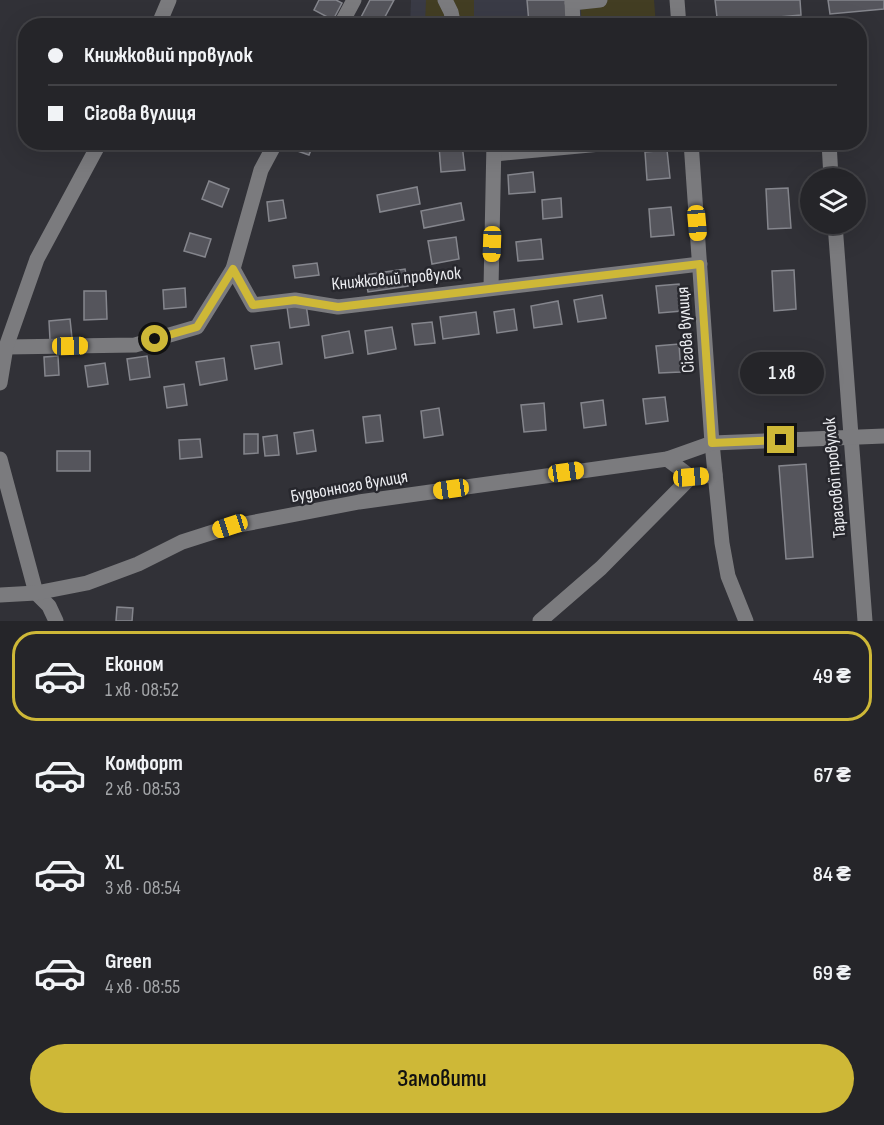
<!DOCTYPE html>
<html lang="uk">
<head>
<meta charset="utf-8">
<style>
  :root { --surface:#252529; --page:#2d2d31; --text:#f1f3f6; --muted:#a3a5a8; --line:#424246; --accent:#ceb837 }
  body { margin:0; font-family:"Sofia Sans Condensed",sans-serif; background:var(--page); color:var(--text); height:100vh; display:flex; flex-direction:column; font-size:22px; white-space:nowrap }
  * { box-sizing:border-box; margin:0 }
  p { font-size:20px; color:var(--muted) }
  .icon { flex:none; width:33px; height:33px; fill:none; stroke:currentColor; stroke-width:2; stroke-linecap:round; stroke-linejoin:round }
  .map { position:relative; height:621px; overflow:hidden }
  .side { display:flex; flex-direction:column; background:var(--surface); flex:1 }
  .side>* { flex:none }
  .hud { position:absolute; left:18px; top:18px; width:849px; height:132px; border-radius:24px; box-shadow:0 6px 24px #0002,0 0 0 2px var(--line); display:grid; align-content:center; height:132px; padding:0 30px; background:var(--surface) }
  .buttons { position:absolute; left:800px; top:168px; display:grid; gap:12px }
  .buttons a { display:grid; place-items:center; width:66px; height:66px; border-radius:50%; background:var(--surface); box-shadow:0 6px 24px #0002,0 0 0 2px var(--line); font-size:30px }
  .end { position:absolute; width:27px; height:27px; margin:-14px; border:8px solid #ceb837; background:#111; box-shadow:0 0 0 3px #111 }
  .from { border-radius:50% }
  .bubble { position:absolute; height:42px; border-radius:21px; background:var(--surface); box-shadow:0 6px 24px #0002,0 0 0 2px var(--line); font-size:20px; font-weight:600; line-height:42px; text-align:center }
  .car { position:absolute; width:18px; height:36px; margin:-18px -9px; border-radius:8px; box-shadow:0 0 4px 2px #0007; background:linear-gradient(#f5c518 24%,#345 0 40%,#f5c518 0 76%,#345 0 86%,#f5c518 0) }
  .hud b { display:flex; align-items:center; gap:21px; height:57px; font-size:22px }
  .hud b+b { border-top:2px solid var(--line) }
  .hud i { width:15px; height:15px; background:var(--text) }
  ul { padding:10px 0 0; list-style:none }
  li { display:flex; align-items:center; gap:18px; height:90px; margin:0 12px 9px; padding:0 18px; border:3px solid transparent; border-radius:24px }
  li div { flex:1 }
  li b { display:block; font-size:22px }
  li em { font-style:normal; font-weight:600 }
  li.current { border-color:var(--accent) }
  li>.icon { width:54px; height:54px; stroke-width:1.5 }
  .button { display:flex; gap:12px; margin-top:auto; padding:12px 30px }
  .button a { flex:1; height:69px; border-radius:36px; background:var(--accent); color:#111; font-size:24px; font-weight:600; line-height:69px; text-align:center }
  .map>svg:first-child { display:block }
  .built { fill:#3a3b46 }
  .green { fill:#433e23 }
  .building { fill:#55555c; stroke:#85868d; stroke-width:1.5 }
  .lines { fill:none; stroke-linecap:round; stroke-linejoin:round }
  .minor { stroke:#7b7b7e; stroke-width:15 }
  .route { stroke:#ceb837; stroke-width:8 }
  .labels { text-anchor:middle; stroke-width:5; stroke-linejoin:round; paint-order:stroke }
  .street-label { font-size:18px; fill:#ecedf1; stroke:#27272d }
</style>
</head>
<body>
<div class="map">
<svg width="884" height="621" viewBox="0 0 884 621">
  <rect width="100%" height="100%" fill="#313137"/>
  <path class="built" d="M411,0h242l2,26h-245z"/>
  <g class="green">
    <path d="M426,0h48v25l-49,1z"/>
    <path d="M580,0h74l2,25h-74z"/>
  </g>
  <g class="building">
    <path d="M319,0h17l6,3 -9,17 -19,-10z"/>
    <path d="M370,0h24l-14,26h-18l-4,-3z"/>
    <path d="M527,0h43l2,26h-28v-4l-15,1z"/>
    <path d="M715,0h85l1,15 -46,4 1,7h-38z"/>
    <path d="M828,0h56v9l-54,5z"/>
    <path d="M291,142h23l-5,13 -20,-7z"/>
    <path d="M462,144l3,26 -24,2 -2,-26z"/>
    <path d="M667,150l3,28 -23,2 -2,-28z"/>
    <path d="M533,172l2,20 -26,2 -1,-19z"/>
    <path d="M209,181l20,8 -7,18 -20,-8z"/>
    <path d="M417,187l3,17 -40,8 -3,-17z"/>
    <path d="M788,188l3,40 -23,1 -2,-40z"/>
    <path d="M561,198l1,19 -19,2 -1,-19z"/>
    <path d="M283,200l3,18 -17,3 -2,-19z"/>
    <path d="M461,203l3,17 -40,8 -3,-17z"/>
    <path d="M671,207l3,28 -23,2 -2,-28z"/>
    <path d="M190,233l21,6 -6,18 -21,-6z"/>
    <path d="M456,237l3,22 -27,5 -4,-23z"/>
    <path d="M541,239l2,20 -25,2 -2,-19z"/>
    <path d="M317,263l2,12 -24,3 -2,-12z"/>
    <path d="M405,269l3,17 -40,6 -3,-17z"/>
    <path d="M794,270l2,39 -22,2 -2,-40z"/>
    <path d="M679,284l3,27 -23,2 -3,-27z"/>
    <path d="M185,288l1,19 -22,2 -1,-19z"/>
    <path d="M84,291h22l1,28 -23,1z"/>
    <path d="M602,295l4,23 -28,4 -4,-22z"/>
    <path d="M558,301l4,23 -28,4 -3,-22z"/>
    <path d="M306,304l3,21 -19,3 -3,-21z"/>
    <path d="M514,309l3,21 -20,3 -3,-21z"/>
    <path d="M476,312l3,22 -36,5 -3,-22z"/>
    <path d="M70,319l2,19 -22,2 -1,-19z"/>
    <path d="M432,322l3,21 -20,2 -3,-21z"/>
    <path d="M392,327l4,22 -28,5 -3,-23z"/>
    <path d="M349,331l4,22 -28,5 -3,-22z"/>
    <path d="M279,342l3,22 -27,5 -4,-23z"/>
    <path d="M679,344l2,28 -22,1 -3,-27z"/>
    <path d="M802,353l2,39 -22,2 -2,-40z"/>
    <path d="M58,356l1,19 -14,1 -1,-19z"/>
    <path d="M147,356l3,21 -20,3 -3,-21z"/>
    <path d="M224,358l3,22 -27,5 -4,-23z"/>
    <path d="M105,363l3,21 -20,3 -3,-21z"/>
    <path d="M184,384l3,21 -20,3 -3,-21z"/>
    <path d="M665,397l3,24 -22,3 -3,-25z"/>
    <path d="M603,400l3,25 -22,3 -3,-25z"/>
    <path d="M544,403l2,27 -22,2 -3,-27z"/>
    <path d="M439,408l4,27 -19,3 -3,-27z"/>
    <path d="M380,415l3,26 -17,2 -3,-26z"/>
    <path d="M313,430l3,21 -19,3 -3,-21z"/>
    <path d="M244,434h14v19l-14,1z"/>
    <path d="M277,435l2,20 -14,1 -2,-19z"/>
    <path d="M200,439l2,18 -22,2 -1,-19z"/>
    <rect x="57" y="451" width="33" height="20"/>
    <path d="M806,464l7,93 -27,2 -7,-93z"/>
    <path d="M117,607l16,1 -1,13h-16z"/>
  </g>
  <g class="lines">
    <g class="minor">
      <path d="M445,0l6,12 3,14"/>
      <path d="M572,0l1,26"/>
      <path d="M677,0l2,26"/>
      <path d="M572,3l28,-3"/>
      <path d="M158,26l11,-26"/>
      <path d="M340,26l14,-26"/>
      <path d="M691,142l21,301 10,100 6,33 18,45"/>
      <path d="M829,142l2,36"/>
      <path d="M495,154l127,-12"/>
      <path d="M835,224l30,397"/>
      <path d="M233,269l28,-99 15,-28"/>
      <path d="M491,288l3,-146"/>
      <path d="M6,347l129,-2 62,-18 36,-58 20,36 42,-5 43,7 362,-43"/>
      <path d="M0,383l6,-36 31,-88 63,-117"/>
      <path d="M0,459l36,134 13,13 7,15"/>
      <path d="M667,459l24,18"/>
      <path d="M0,595l36,-2 51,-10 51,-19 44,-22 47,-15 130,-25 308,-43 45,-16 172,-7"/>
      <path d="M540,621l61,-53 90,-91 24,-2"/>
    </g>
  </g>
  <g class="lines">
    <path class="route" d="M155,339l42,-12 36,-58 20,36 42,-5 43,7 362,-43 12,179 69,-3"/>
  </g>
  <g class="labels">
    <g class="street-label">
      <text transform="translate(396 278) rotate(-5)" y="6">Книжковий провулок</text>
      <text transform="translate(685 330) rotate(-94)" y="6">Сігова вулиця</text>
      <text transform="translate(834 478) rotate(-95)" y="6">Тарасової провулок</text>
      <text transform="translate(349 486) rotate(-10)" y="6">Будьонного вулиця</text>
    </g>
  </g>
</svg>
<div class="buttons">
<a><svg class="icon" aria-label="layers" viewBox="0 0 24 24"><path d="M12 4l9 5-9 5-9-5zM3 14l9 5 9-5"/></svg></a>
</div>
<i class="end from" style="left:155px;top:339px"></i>
<i class="end" style="left:781px;top:440px"></i>
<div class="bubble" style="left:740px;top:352px;width:84px">1 хв</div>
<i class="car" style="left:697px;top:223px;rotate:175deg"></i>
<i class="car" style="left:492px;top:244px;rotate:182deg"></i>
<i class="car" style="left:70px;top:346px;rotate:89deg"></i>
<i class="car" style="left:566px;top:472px;rotate:82deg"></i>
<i class="car" style="left:691px;top:477px;rotate:85deg"></i>
<i class="car" style="left:451px;top:489px;rotate:262deg"></i>
<i class="car" style="left:230px;top:526px;rotate:252deg"></i>
<div class="hud">
<b><i class="from"></i>Книжковий провулок</b>
<b><i></i>Сігова вулиця</b>
</div>
</div>
<section class="side">
<ul>
<li class="current"><svg class="icon" aria-label="car" viewBox="0 0 24 24"><path d="M5 17H2v-5l4-1 3-4h7l3 4 3 1v5h-3M9 17h6M6 11h13"/><circle cx="7" cy="17" r="2"/><circle cx="17" cy="17" r="2"/></svg><div><b>Економ</b><p>1 хв · 08:52</p></div><em>49 ₴</em></li>
<li><svg class="icon" aria-label="car" viewBox="0 0 24 24"><path d="M5 17H2v-5l4-1 3-4h7l3 4 3 1v5h-3M9 17h6M6 11h13"/><circle cx="7" cy="17" r="2"/><circle cx="17" cy="17" r="2"/></svg><div><b>Комфорт</b><p>2 хв · 08:53</p></div><em>67 ₴</em></li>
<li><svg class="icon" aria-label="car" viewBox="0 0 24 24"><path d="M5 17H2v-5l4-1 3-4h7l3 4 3 1v5h-3M9 17h6M6 11h13"/><circle cx="7" cy="17" r="2"/><circle cx="17" cy="17" r="2"/></svg><div><b>XL</b><p>3 хв · 08:54</p></div><em>84 ₴</em></li>
<li><svg class="icon" aria-label="car" viewBox="0 0 24 24"><path d="M5 17H2v-5l4-1 3-4h7l3 4 3 1v5h-3M9 17h6M6 11h13"/><circle cx="7" cy="17" r="2"/><circle cx="17" cy="17" r="2"/></svg><div><b>Green</b><p>4 хв · 08:55</p></div><em>69 ₴</em></li>
</ul>
<div class="button"><a>Замовити</a></div>
</section>
</body>
</html>
